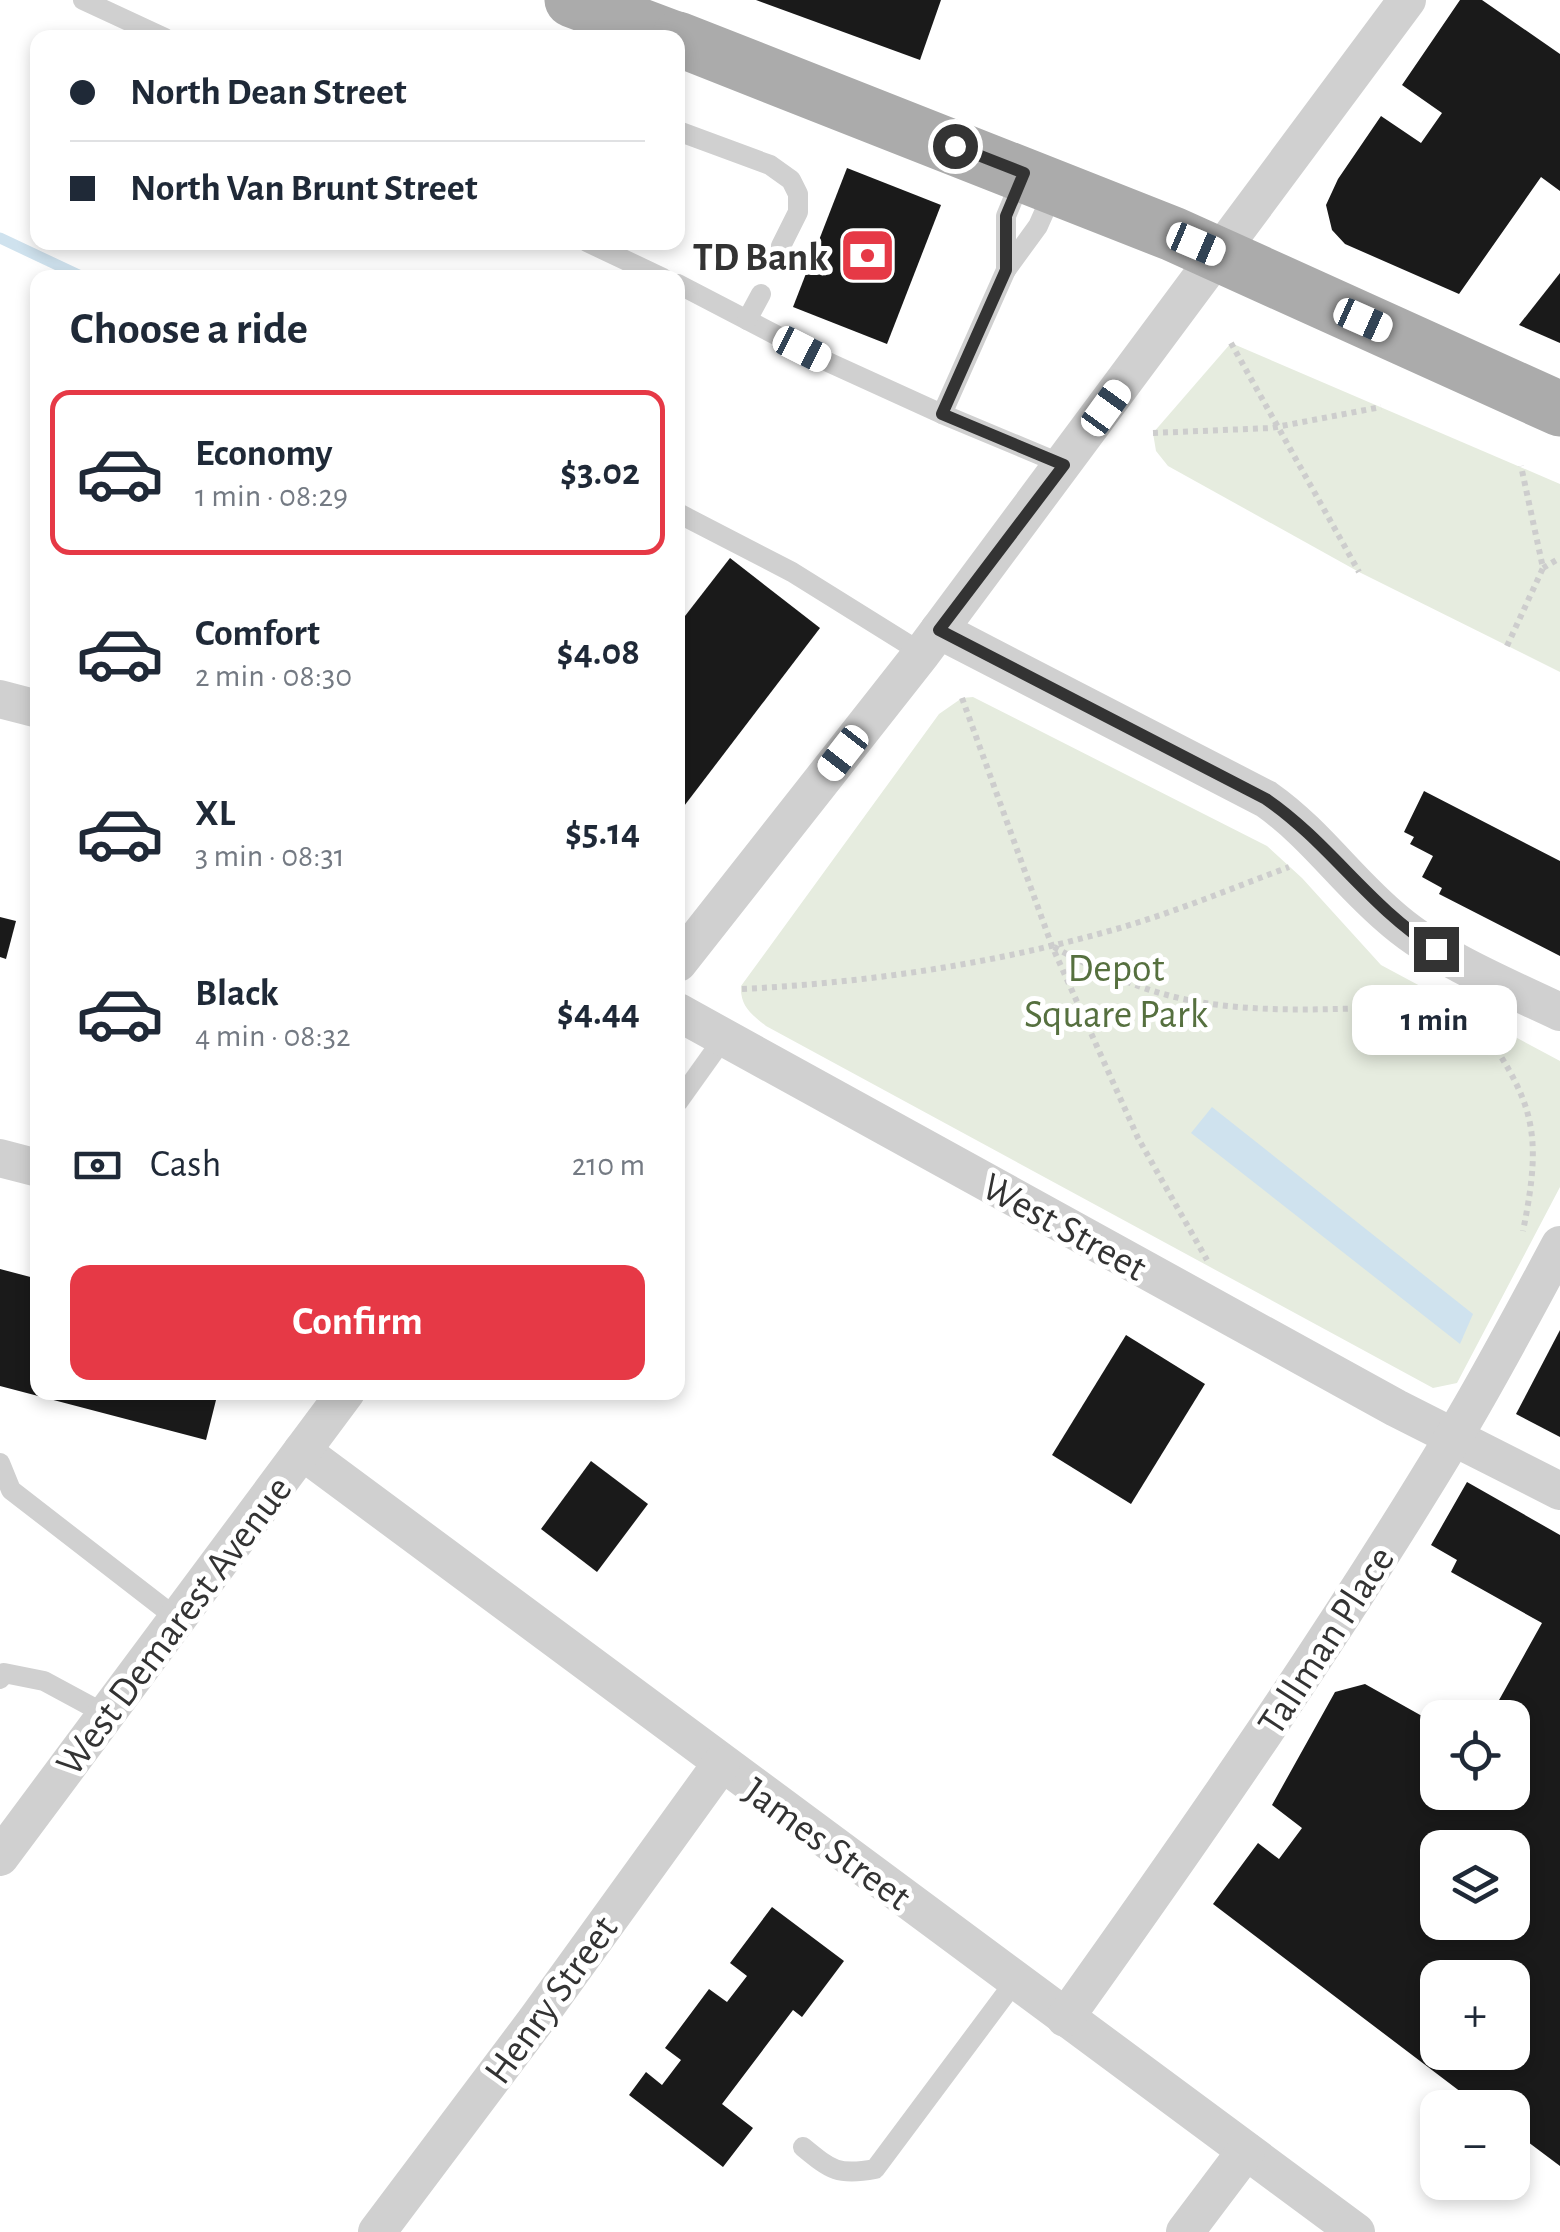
<!DOCTYPE html>
<html lang="en">
<head>
<meta charset="utf-8">
<style>
  :root { --surface:#fff; --page:#f2f2f3; --text:#1f2937; --muted:#747a83; --line:#e0e1e3; --accent:#e63946 }
  body { margin:0; font-family:"Alegreya Sans",sans-serif; background:var(--page); color:var(--text); height:100vh; display:flex; flex-direction:column; font-size:38px; white-space:nowrap }
  * { box-sizing:border-box; margin:0 }
  p { font-size:32px; color:var(--muted) }
  .icon { flex:none; width:55px; height:55px; fill:none; stroke:currentColor; stroke-width:2; stroke-linecap:round; stroke-linejoin:round }
  .map { position:relative; flex:1; overflow:hidden }
  .details { position:absolute; left:30px; top:270px; width:655px; height:1130px; display:flex; flex-direction:column; background:var(--surface); border-radius:20px; box-shadow:0 5px 15px #0003 }
  .details>* { flex:none }
  .top-card { position:absolute; left:30px; top:30px; width:655px; height:220px; border-radius:20px; box-shadow:0 5px 15px #0003; display:grid; align-content:center; height:220px; padding:0 40px; background:var(--surface) }
  .tools { position:absolute; left:1420px; top:1700px; display:grid; gap:20px }
  .tools a { display:grid; place-items:center; width:110px; height:110px; border-radius:20px; background:var(--surface); box-shadow:0 5px 15px #0003; font-size:50px }
  .end { position:absolute; width:45px; height:45px; margin:-22px; border:12px solid #333; background:#fff; box-shadow:0 0 0 5px #fff }
  .from { border-radius:50% }
  .bubble { position:absolute; height:70px; border-radius:20px; background:var(--surface); box-shadow:0 5px 15px #0003; font-size:32px; font-weight:700; line-height:70px; text-align:center }
  .car { position:absolute; width:30px; height:60px; margin:-30px -15px; border-radius:12px; box-shadow:0 0 8px 2px #0007; background:linear-gradient(#fff 24%,#345 0 40%,#fff 0 76%,#345 0 86%,#fff 0) }
  .top-card b { display:flex; align-items:center; gap:35px; height:95px; font-size:38px }
  .top-card b+b { border-top:2px solid var(--line) }
  .top-card i { width:25px; height:25px; background:var(--text) }
  ul { padding:0; list-style:none }
  li { display:flex; align-items:center; gap:30px; height:165px; margin:0 20px 15px; padding:0 20px; border:5px solid transparent; border-radius:20px }
  li div { flex:1 }
  li b { display:block; font-size:38px }
  li em { font-style:normal; font-weight:700 }
  li.active { border-color:var(--accent) }
  li>.icon { width:90px; height:90px; stroke-width:1.5 }
  h2 { padding:0 40px; font-size:45px; line-height:120px }
  .pay { display:flex; align-items:center; gap:25px; height:110px; padding:0 40px; font-size:38px }
  .pay p { margin-inline-start:auto }
  .button { display:flex; gap:20px; margin-top:auto; padding:20px 40px }
  .button a { flex:1; height:115px; border-radius:20px; background:var(--accent); color:#fff; font-size:40px; font-weight:700; line-height:115px; text-align:center }
  .map>svg:first-child { display:block }
  .green { fill:#e6ecdf }
  .water { fill:#cfe2ee }
  .lines { fill:none; stroke-linecap:round; stroke-linejoin:round }
  .stream { stroke:#cfe2ee; stroke-width:11 }
  .building { fill:#1a1a1a; fill-rule:evenodd }
  .path { stroke:#cdcdcd; stroke-width:6; stroke-dasharray:5 5; stroke-linecap:butt }
  .service { stroke:#d0d0d0; stroke-width:20 }
  .minor { stroke:#d0d0d0; stroke-width:38 }
  .primary { stroke:#ababab; stroke-width:55 }
  .route { stroke:#333; stroke-width:12 }
  .labels { text-anchor:middle; stroke-width:10; stroke-linejoin:round; paint-order:stroke }
  .poi-label { font-size:40px; font-weight:bold; fill:#333; stroke:#fff; text-anchor:end }
  .park-label { font-size:40px; fill:#56703f; stroke:#fff }
  .street-label { font-size:40px; fill:#333; stroke:#fff }
</style>
</head>
<body>
<div class="map">
<svg width="1560" height="2232" viewBox="0 0 1560 2232">
  <rect width="100%" height="100%" fill="#fff"/>
  <g class="green">
    <path d="M1231,343l329,141v188l-201,-100 -191,-106 -12,-15 -3,-18z"/>
    <path d="M973,697l294,149 35,32 79,87 179,96v126l-103,196 -24,5 -667,-362c-15,-12 -26,-20 -25,-40l198,-272 23,-16z"/>
  </g>
  <path class="water" d="M1212,1107l261,207 -13,30 -269,-211z"/>
  <g class="lines">
    <path class="stream" d="M0,238l85,40"/>
  </g>
  <g class="building">
    <path d="M756,0h185l-21,60z"/>
    <path d="M1460,0h22l78,54v137l-19,-14 -82,117 -114,-50 -13,-14 -6,-25 12,-26 43,-63 40,27 21,-30 -40,-28z"/>
    <path d="M847,168l94,37 -54,139 -94,-37z"/>
    <path d="M1560,273v70l-41,-18z"/>
    <path d="M730,558l90,70 -142,186v-189z"/>
    <path d="M1424,791l136,70v95l-121,-62 3,-6 -20,-11 11,-21 -23,-12 4,-7 -10,-5z"/>
    <path d="M0,917l16,4 -10,38 -6,-2z"/>
    <path d="M0,1269l38,10v113h180l-12,48 -206,-54z"/>
    <path d="M1560,1330v107l-44,-23z"/>
    <path d="M1126,1335l79,49 -74,120 -79,-49z"/>
    <path d="M591,1461l57,43 -51,68 -56,-43z"/>
    <path d="M1467,1482l93,53v631l-48,-36v-22h-30l-269,-204 45,-61 21,16 23,-31 -30,-23 63,-113 30,-8 73,41v67h74v-74h-23l53,-95 -91,-51 6,-12 -26,-15zM1438,1848h74v74h-74zM1438,1978h74v74h-74z"/>
    <path d="M772,1907l72,54 -42,56 -9,-7 -71,94 31,24 -30,39 -94,-72 17,-23 16,13 19,-25 -16,-12 44,-59 18,13 20,-26 -17,-13z"/>
  </g>
  <g class="lines">
    <g class="path">
      <path d="M1231,343l128,229"/>
      <path d="M1153,433l118,-5 110,-21"/>
      <path d="M1543,568l17,-10"/>
      <path d="M1507,646l36,-78 -22,-102"/>
      <path d="M962,698l90,248 86,192 69,122"/>
      <path d="M1054,947c47,26 97,48 151,56 82,13 171,2 254,4"/>
      <path d="M742,989c121,-6 243,-24 360,-56 64,-17 125,-43 187,-66"/>
      <path d="M1474,1016c59,85 70,112 49,215"/>
    </g>
    <g class="service">
      <path d="M83,0l82,38"/>
      <path d="M678,131l92,34 21,15 7,14v18l-17,34"/>
      <path d="M1023,175l-17,41v54l32,-44 16,-36"/>
      <path d="M587,242l76,36"/>
      <path d="M678,284l152,79 112,51 64,-144"/>
      <path d="M747,320l14,-26"/>
      <path d="M942,414l122,51"/>
      <path d="M678,513l114,59 130,81"/>
      <path d="M678,1102l45,-63"/>
      <path d="M0,1463l11,27 168,130"/>
      <path d="M0,1679l4,-6 40,8 63,34"/>
      <path d="M803,2147c28,23 35,29 72,22l141,-189"/>
    </g>
    <g class="minor">
      <path d="M939,630l327,169c50,35 83,85 130,123 44,37 111,65 164,90"/>
      <path d="M0,699l38,10"/>
      <path d="M678,963l244,-310 485,-653"/>
      <path d="M678,1012l718,396 164,83"/>
      <path d="M0,1158l38,10"/>
      <path d="M302,1451l1054,781"/>
      <path d="M0,1857l346,-465"/>
      <path d="M1065,2018c135,-189 268,-381 388,-580 38,-63 72,-128 107,-193"/>
      <path d="M377,2232l160,-213 184,-255"/>
      <path d="M1185,2232l61,-81"/>
    </g>
    <g class="primary">
      <path d="M572,0l101,38"/>
      <path d="M678,39l495,195 387,175"/>
    </g>
  </g>
  <g class="lines">
    <path class="route" d="M955,146l69,27 -18,43v54l-64,144 122,51 -125,165 327,169c64,44 102,107 170,150"/>
  </g>
  <defs>
    <symbol id="bank-square" viewBox="-11 -11 22 22"><rect x="-9" y="-9" width="18" height="18" rx="4" fill="#e63946" stroke="#fff"/><path d="M-6-4H6V4H-6ZM0-2.3a2.3 2.3 0 1 0 0 4.6a2.3 2.3 0 1 0 0-4.6Z" fill="#fff"/></symbol>
  </defs>
  <g fill-rule="evenodd">
    <use href="#bank-square" x="836" y="224" width="63" height="63"/>
  </g>
  <g class="labels">
    <g class="poi-label">
      <text x="828" y="270">TD Bank</text>
    </g>
    <g class="park-label">
      <text x="1116" y="981">Depot<tspan x="1116" dy="46">Square Park</tspan></text>
    </g>
    <g class="street-label">
      <text transform="translate(1065 1226) rotate(29)" y="14">West Street</text>
      <text transform="translate(173 1625) rotate(-53)" y="14">West Demarest Avenue</text>
      <text transform="translate(1325 1640) rotate(-57)" y="14">Tallman Place</text>
      <text transform="translate(828 1843) rotate(36)" y="14">James Street</text>
      <text transform="translate(550 1999) rotate(-54)" y="14">Henry Street</text>
    </g>
  </g>
</svg>
<div class="tools">
<a><svg class="icon" aria-label="locate" viewBox="0 0 24 24"><circle cx="12" cy="12" r="6"/><path d="M12 2v4M12 18v4M2 12h4M18 12h4"/></svg></a>
<a><svg class="icon" aria-label="layers" viewBox="0 0 24 24"><path d="M12 4l9 5-9 5-9-5zM3 14l9 5 9-5"/></svg></a>
<a>+</a>
<a>−</a>
</div>
<i class="end from" style="left:955px;top:146px"></i>
<i class="end" style="left:1436px;top:949px"></i>
<div class="bubble" style="left:1352px;top:985px;width:165px">1 min</div>
<i class="car" style="left:1196px;top:244px;rotate:113deg"></i>
<i class="car" style="left:1363px;top:320px;rotate:114deg"></i>
<i class="car" style="left:802px;top:349px;rotate:117deg"></i>
<i class="car" style="left:1106px;top:408px;rotate:36deg"></i>
<i class="car" style="left:843px;top:753px;rotate:218deg"></i>
<div class="top-card">
<b><i class="from"></i>North Dean Street</b>
<b><i></i>North Van Brunt Street</b>
</div>
<section class="details">
<h2>Choose a ride</h2>
<ul>
<li class="active"><svg class="icon" aria-label="car" viewBox="0 0 24 24"><path d="M5 17H2v-5l4-1 3-4h7l3 4 3 1v5h-3M9 17h6M6 11h13"/><circle cx="7" cy="17" r="2"/><circle cx="17" cy="17" r="2"/></svg><div><b>Economy</b><p>1 min · 08:29</p></div><em>$3.02</em></li>
<li><svg class="icon" aria-label="car" viewBox="0 0 24 24"><path d="M5 17H2v-5l4-1 3-4h7l3 4 3 1v5h-3M9 17h6M6 11h13"/><circle cx="7" cy="17" r="2"/><circle cx="17" cy="17" r="2"/></svg><div><b>Comfort</b><p>2 min · 08:30</p></div><em>$4.08</em></li>
<li><svg class="icon" aria-label="car" viewBox="0 0 24 24"><path d="M5 17H2v-5l4-1 3-4h7l3 4 3 1v5h-3M9 17h6M6 11h13"/><circle cx="7" cy="17" r="2"/><circle cx="17" cy="17" r="2"/></svg><div><b>XL</b><p>3 min · 08:31</p></div><em>$5.14</em></li>
<li><svg class="icon" aria-label="car" viewBox="0 0 24 24"><path d="M5 17H2v-5l4-1 3-4h7l3 4 3 1v5h-3M9 17h6M6 11h13"/><circle cx="7" cy="17" r="2"/><circle cx="17" cy="17" r="2"/></svg><div><b>Black</b><p>4 min · 08:32</p></div><em>$4.44</em></li>
</ul>
<div class="pay"><svg class="icon" aria-label="cash" viewBox="0 0 24 24"><path d="M3 7h18v10H3z"/><circle cx="12" cy="12" r="2"/></svg>Cash<p>210 m</p></div>
<div class="button"><a>Confirm</a></div>
</section>
</div>
</body>
</html>
